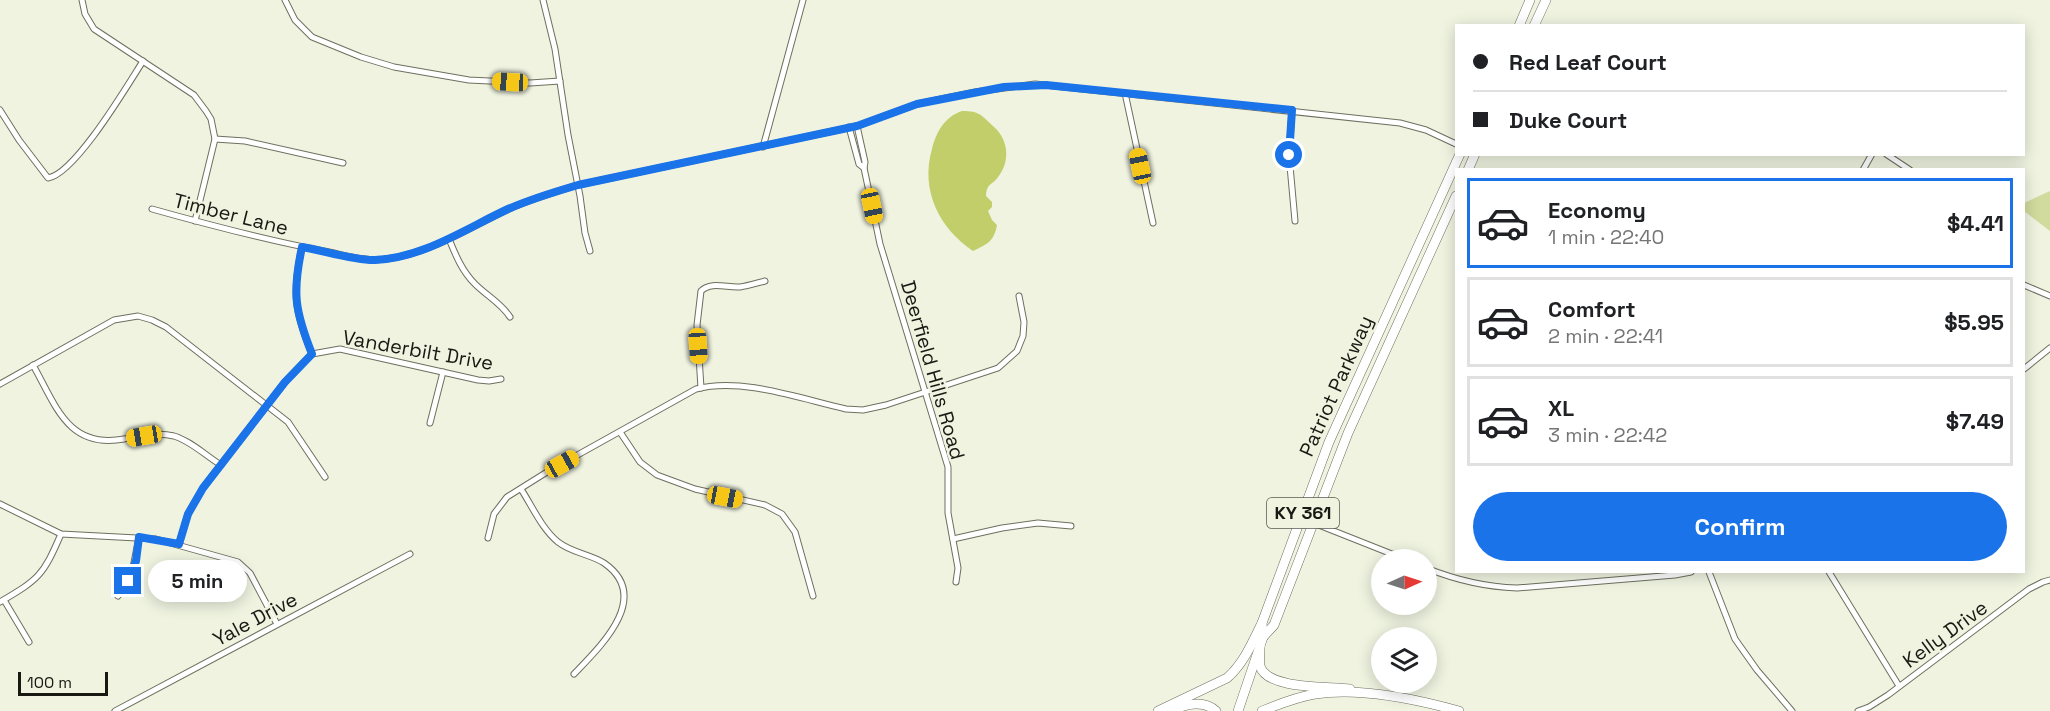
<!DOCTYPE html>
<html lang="en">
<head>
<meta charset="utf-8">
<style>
  :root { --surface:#fff; --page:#f6f6f6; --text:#202124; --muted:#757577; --line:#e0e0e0; --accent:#1a73e8 }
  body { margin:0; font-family:"Space Grotesk",sans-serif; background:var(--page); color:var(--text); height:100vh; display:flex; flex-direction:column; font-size:22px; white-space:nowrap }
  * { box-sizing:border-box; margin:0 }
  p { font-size:20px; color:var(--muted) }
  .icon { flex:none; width:33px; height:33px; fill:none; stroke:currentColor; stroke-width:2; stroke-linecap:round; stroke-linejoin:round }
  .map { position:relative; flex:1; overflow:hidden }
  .panel { position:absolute; left:1455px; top:168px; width:570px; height:405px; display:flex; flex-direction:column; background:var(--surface); border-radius:0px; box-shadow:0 3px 15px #0003 }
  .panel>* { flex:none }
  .banner { position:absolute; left:1455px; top:24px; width:570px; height:132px; border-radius:0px; box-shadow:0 3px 15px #0003; display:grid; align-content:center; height:132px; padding:0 18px; background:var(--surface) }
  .needle { width:39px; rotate:87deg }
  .tools { position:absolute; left:1371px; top:549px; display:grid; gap:12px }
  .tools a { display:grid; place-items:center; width:66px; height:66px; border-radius:50%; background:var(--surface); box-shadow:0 3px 15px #0003; font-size:30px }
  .scale { position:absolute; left:18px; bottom:15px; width:90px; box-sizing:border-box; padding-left:6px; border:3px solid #181912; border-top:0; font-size:16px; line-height:21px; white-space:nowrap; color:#181912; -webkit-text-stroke:4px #eff3e0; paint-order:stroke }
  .end { position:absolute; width:27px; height:27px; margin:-14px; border:8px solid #1a73e8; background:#fff; box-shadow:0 0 0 3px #fff }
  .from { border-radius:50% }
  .bubble { position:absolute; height:42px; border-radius:21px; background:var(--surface); box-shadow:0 3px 15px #0003; font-size:20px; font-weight:800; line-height:42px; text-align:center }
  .car { position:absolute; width:18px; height:36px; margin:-18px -9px; border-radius:8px; box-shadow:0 0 4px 2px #0007; background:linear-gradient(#f5c518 24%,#345 0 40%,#f5c518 0 76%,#345 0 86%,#f5c518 0) }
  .banner b { display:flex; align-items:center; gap:21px; height:57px; font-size:22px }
  .banner b+b { border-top:2px solid var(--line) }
  .banner i { width:15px; height:15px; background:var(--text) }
  ul { padding:10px 0 0; list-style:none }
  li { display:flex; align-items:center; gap:18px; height:90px; margin:0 12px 9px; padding:0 6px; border:3px solid var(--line); border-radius:0px }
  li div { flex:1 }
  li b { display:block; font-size:22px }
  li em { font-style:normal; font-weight:800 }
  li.on { border-color:var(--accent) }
  li>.icon { width:54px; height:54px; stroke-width:1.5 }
  .primary-button { display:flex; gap:12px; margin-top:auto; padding:12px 18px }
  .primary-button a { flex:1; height:69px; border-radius:36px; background:var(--accent); color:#fff; font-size:24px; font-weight:800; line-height:69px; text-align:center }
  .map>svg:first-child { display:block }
  .green { fill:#d1db9d }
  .water { fill:#c1ce69 }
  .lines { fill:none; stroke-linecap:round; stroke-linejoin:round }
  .minor-casing { stroke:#6d705f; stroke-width:7 }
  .primary-casing { stroke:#6d705f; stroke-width:10 }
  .trunk-casing { stroke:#6d705f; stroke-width:10 }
  .minor { stroke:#fff; stroke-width:5 }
  .primary { stroke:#fff; stroke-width:9 }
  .trunk { stroke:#fff; stroke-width:9 }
  .route { stroke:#1a73e8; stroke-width:8 }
  .labels { text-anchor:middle; stroke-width:5; stroke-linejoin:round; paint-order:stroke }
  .shield { fill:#eff3e0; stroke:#585a50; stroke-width:1.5 }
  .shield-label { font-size:18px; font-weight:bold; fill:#181912 }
  .street-label { font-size:20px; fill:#181912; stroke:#eff3e0 }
</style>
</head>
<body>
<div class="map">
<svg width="2050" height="711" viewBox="0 0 2050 711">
  <rect width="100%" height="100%" fill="#eff3e0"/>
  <path class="green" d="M2050,191v40l-26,-20v-8z"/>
  <path class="water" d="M962,111c18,0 19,4 32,16 14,12 17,34 4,50 -6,9 -11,5 -12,19l6,6v5l-4,4 4,9 5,5c-3,16 -9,19 -24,26 -34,-23 -53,-61 -41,-102 4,-16 12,-32 30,-38z"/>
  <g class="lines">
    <defs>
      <g id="minor">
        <path d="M82,0l3,14 9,15 100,66 12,16 5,8 4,20 -20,82"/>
        <path d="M285,0l10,20 17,17 49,20 33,10 75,13 61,3 30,-2"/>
        <path d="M543,0l12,49 13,86 12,61 5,37 5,18"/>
        <path d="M1125,93l28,130"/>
        <path d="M0,110l19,30 29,38c27,-4 79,-92 95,-117"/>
        <path d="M1292,110l-3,45 6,66"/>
        <path d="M857,126l8,36 -1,6 16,76 68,223v46l10,55 -2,14"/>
        <path d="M849,127l10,37 5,4"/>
        <path d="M215,139l30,2 98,22"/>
        <path d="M763,147l40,-147"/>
        <path d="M1886,154l24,16"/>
        <path d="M1863,170l9,-16"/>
        <path d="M152,209c57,16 114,31 172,42 21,4 42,11 63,8 44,-6 83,-32 122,-50 22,-10 46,-17 69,-24l279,-59 60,-22 58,-12 60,-8 365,39 26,7 30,14"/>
        <path d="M449,239c7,17 13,32 26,45 12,12 26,19 35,33"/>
        <path d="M302,247c-10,45 -8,64 10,107"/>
        <path d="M2024,285l26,11"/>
        <path d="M33,365c23,41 35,84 91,74 16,-3 33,-7 50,-3 17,5 32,20 47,29"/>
        <path d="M2024,369l26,-21"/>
        <path d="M0,384l114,-64 24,-4 14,4 14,7 122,95 37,55"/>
        <path d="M701,388l-4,-63 4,-34c10,-10 26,-3 39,-4 8,-1 17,-4 25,-6"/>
        <path d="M430,423l13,-51"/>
        <path d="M620,432l20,30 17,13 38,14 70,16 17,9 13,18 18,64"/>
        <path d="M521,489c11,17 21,40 37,53 14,11 32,12 46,21 49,34 -4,84 -30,111"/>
        <path d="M0,504l61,30 95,5 82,23 12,11 27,51"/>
        <path d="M1301,518l106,42"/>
        <path d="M488,538l6,-24 13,-17 40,-25 149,-83c46,-12 105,10 150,20l17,1 23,-5 112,-37 19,-17 6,-15 1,-14 -5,-26"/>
        <path d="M953,539l49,-11 36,-5 33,3"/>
        <path d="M179,544l9,-30 15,-26 82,-106 27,-28 28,-5 138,31 11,1 12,-2"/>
        <path d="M1426,568c30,12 60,19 91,20l158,-13 16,-3"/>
        <path d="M1709,572l26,67 22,31 35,41"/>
        <path d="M1829,572l70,114"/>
        <path d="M118,596l14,-23 7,-36"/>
        <path d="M4,600l25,42"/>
        <path d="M0,602c39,-23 43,-26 61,-68"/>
        <path d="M115,711l295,-157"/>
        <path d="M1858,711l11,-4 19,-12 141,-106 14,-7 7,-2"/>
      </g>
      <g id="primary">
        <path d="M1519,26l11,-26"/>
        <path d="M1534,26l12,-26"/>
        <path d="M1468,170l7,-16"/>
        <path d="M1263,637l11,-12 74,-192 108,-237"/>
        <path d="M1238,711l25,-74 -1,-14 67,-181 131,-288"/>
      </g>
      <g id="trunk">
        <path d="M1260,647c0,6 -1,14 0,19 7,24 70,20 90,23"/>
        <path d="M1173,710c13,-6 31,-10 43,1"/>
        <path d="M1158,711l69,-33c17,-15 25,-35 35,-55"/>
        <path d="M1262,711c17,-7 35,-14 53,-17 45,-7 101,5 144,17"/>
      </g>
    </defs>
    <use href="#minor" class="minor-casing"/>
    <use href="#primary" class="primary-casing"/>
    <use href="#trunk" class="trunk-casing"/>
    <use href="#minor" class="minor"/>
    <use href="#primary" class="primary"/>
    <use href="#trunk" class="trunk"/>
  </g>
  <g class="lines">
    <path class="route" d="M128,581l8,-20 3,-24 40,7 9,-30 15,-26 82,-106 27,-28c-17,-43 -20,-61 -10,-107 19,3 55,14 73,13 48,-2 90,-31 133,-51 23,-10 46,-17 70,-24l279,-59 60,-22 87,-17 42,-2 246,25 -3,45"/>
  </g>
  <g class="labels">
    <rect class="shield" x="1267" y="498" width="72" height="30" rx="4.5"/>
    <g class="shield-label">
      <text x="1303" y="519">KY 361</text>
    </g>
    <g class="street-label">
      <text transform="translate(231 214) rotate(14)" y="7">Timber Lane</text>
      <text transform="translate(418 350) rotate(10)" y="7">Vanderbilt Drive</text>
      <text transform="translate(933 370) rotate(74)" y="7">Deerfield Hills Road</text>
      <text transform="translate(1336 386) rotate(-66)" y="7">Patriot Parkway</text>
      <text transform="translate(255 619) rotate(-28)" y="7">Yale Drive</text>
      <text transform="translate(1945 634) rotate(-36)" y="7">Kelly Drive</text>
    </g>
  </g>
</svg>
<div class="tools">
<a><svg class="needle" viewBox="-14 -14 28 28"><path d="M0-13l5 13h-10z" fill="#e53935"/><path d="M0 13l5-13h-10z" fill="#757577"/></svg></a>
<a><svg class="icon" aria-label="layers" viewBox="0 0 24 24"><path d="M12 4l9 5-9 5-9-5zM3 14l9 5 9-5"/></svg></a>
</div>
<div class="scale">100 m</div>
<i class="end from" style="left:1289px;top:155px"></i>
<i class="end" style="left:128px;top:581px"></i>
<div class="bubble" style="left:148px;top:560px;width:99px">5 min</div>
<i class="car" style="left:510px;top:82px;rotate:273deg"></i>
<i class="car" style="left:1140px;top:166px;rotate:348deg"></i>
<i class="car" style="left:872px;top:206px;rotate:168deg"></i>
<i class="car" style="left:698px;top:346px;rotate:176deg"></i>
<i class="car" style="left:144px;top:436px;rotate:260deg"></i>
<i class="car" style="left:562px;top:464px;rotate:61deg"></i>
<i class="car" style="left:725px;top:497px;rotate:101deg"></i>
<div class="banner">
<b><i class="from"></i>Red Leaf Court</b>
<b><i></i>Duke Court</b>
</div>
<section class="panel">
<ul>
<li class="on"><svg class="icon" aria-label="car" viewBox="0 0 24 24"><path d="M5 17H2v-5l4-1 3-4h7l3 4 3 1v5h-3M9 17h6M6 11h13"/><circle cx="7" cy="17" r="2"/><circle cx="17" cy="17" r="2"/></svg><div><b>Economy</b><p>1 min · 22:40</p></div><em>$4.41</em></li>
<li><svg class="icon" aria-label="car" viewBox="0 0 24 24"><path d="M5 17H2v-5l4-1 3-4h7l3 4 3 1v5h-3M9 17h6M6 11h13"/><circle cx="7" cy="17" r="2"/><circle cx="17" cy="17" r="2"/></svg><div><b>Comfort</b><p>2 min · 22:41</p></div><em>$5.95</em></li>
<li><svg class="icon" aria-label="car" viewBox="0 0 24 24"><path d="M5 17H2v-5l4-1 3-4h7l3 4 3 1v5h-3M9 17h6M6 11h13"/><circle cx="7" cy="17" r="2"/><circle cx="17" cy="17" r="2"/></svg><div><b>XL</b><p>3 min · 22:42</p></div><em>$7.49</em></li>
</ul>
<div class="primary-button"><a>Confirm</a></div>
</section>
</div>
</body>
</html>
